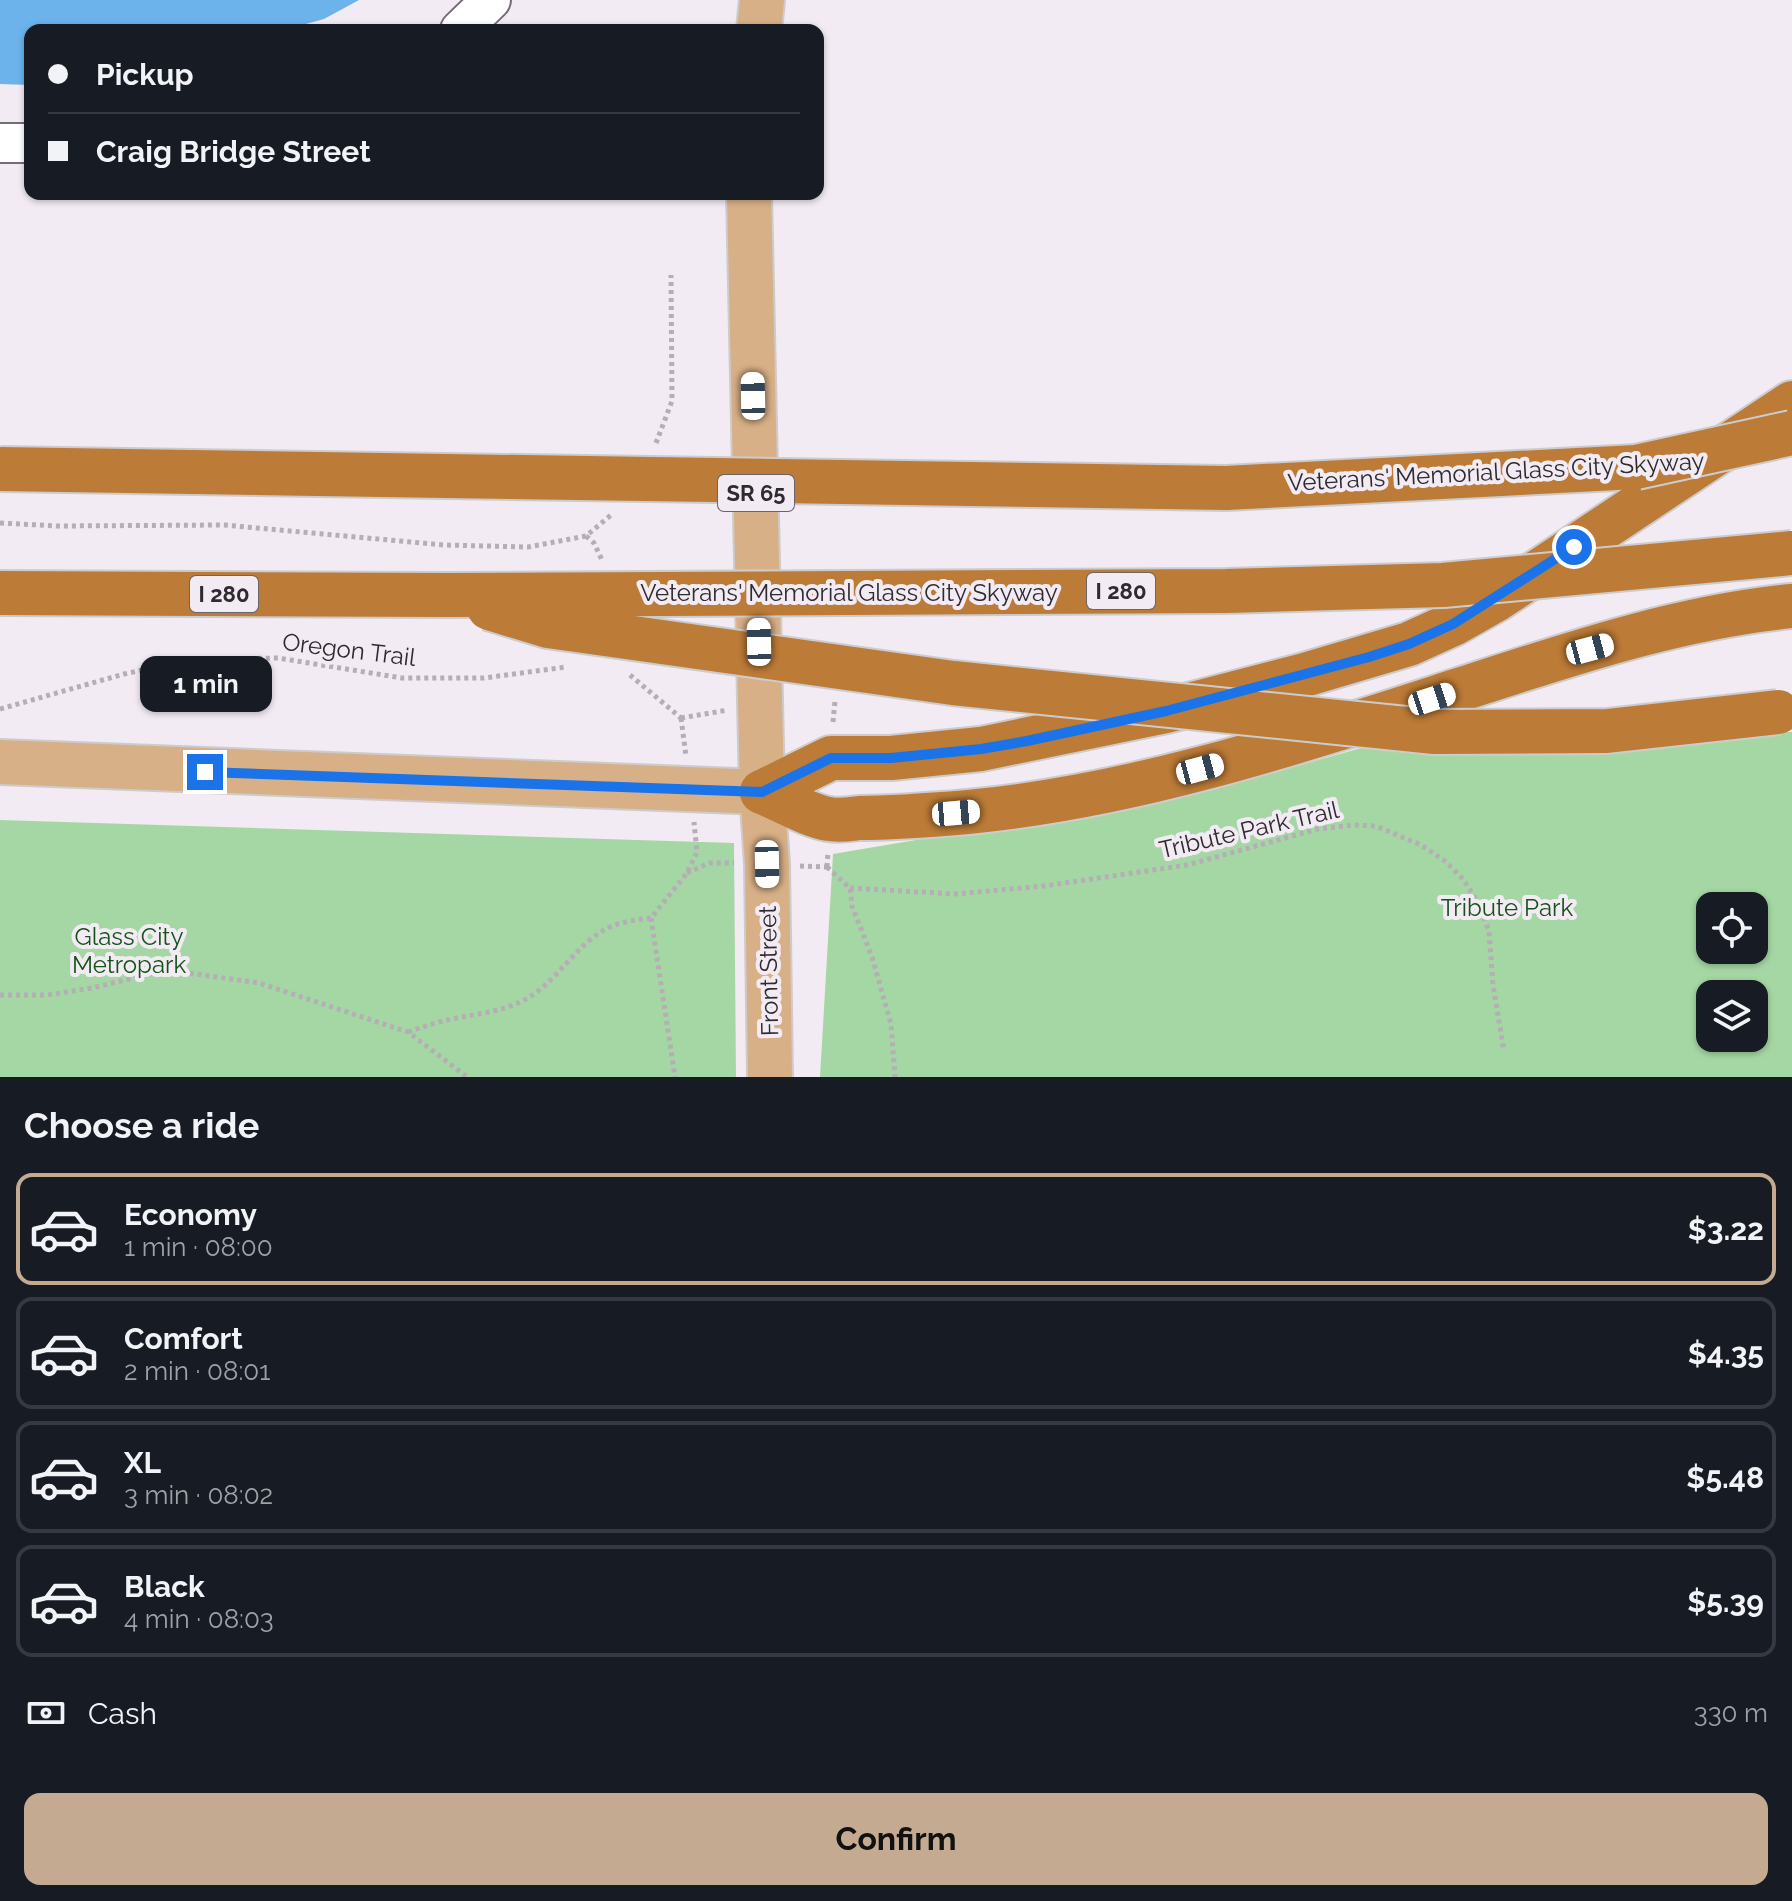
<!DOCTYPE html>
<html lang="en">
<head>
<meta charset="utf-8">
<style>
  :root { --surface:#171b24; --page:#242831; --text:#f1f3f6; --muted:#9ea1a6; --line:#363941; --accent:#c4aa90 }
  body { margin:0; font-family:Raleway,sans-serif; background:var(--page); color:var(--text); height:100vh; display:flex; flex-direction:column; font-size:30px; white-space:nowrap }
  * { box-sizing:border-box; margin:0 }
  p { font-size:26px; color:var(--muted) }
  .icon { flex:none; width:44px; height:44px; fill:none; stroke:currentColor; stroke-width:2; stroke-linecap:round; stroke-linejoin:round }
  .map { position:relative; height:1077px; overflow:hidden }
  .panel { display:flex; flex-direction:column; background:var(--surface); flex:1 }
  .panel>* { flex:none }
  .guide { position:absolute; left:24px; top:24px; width:800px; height:176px; border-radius:16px; box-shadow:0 2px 6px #0004; display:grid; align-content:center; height:176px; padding:0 24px; background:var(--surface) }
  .buttons { position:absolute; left:1696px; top:892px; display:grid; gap:16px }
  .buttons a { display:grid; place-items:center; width:72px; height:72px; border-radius:16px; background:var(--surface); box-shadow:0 2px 6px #0004; font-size:40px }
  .end { position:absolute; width:36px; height:36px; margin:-18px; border:10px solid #1a73e8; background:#fff; box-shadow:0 0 0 4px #fff }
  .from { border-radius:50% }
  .bubble { position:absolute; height:56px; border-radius:16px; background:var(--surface); box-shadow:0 2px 6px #0004; font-size:26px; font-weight:700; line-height:56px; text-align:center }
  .car { position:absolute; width:24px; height:48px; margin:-24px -12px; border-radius:10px; box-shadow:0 0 6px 2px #0007; background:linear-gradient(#fff 24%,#345 0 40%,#fff 0 76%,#345 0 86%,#fff 0) }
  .guide b { display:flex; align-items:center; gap:28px; height:76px; font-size:30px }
  .guide b+b { border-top:2px solid var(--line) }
  .guide i { width:20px; height:20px; background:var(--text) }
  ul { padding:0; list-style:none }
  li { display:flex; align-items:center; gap:24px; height:112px; margin:0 16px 12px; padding:0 8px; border:4px solid var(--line); border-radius:16px }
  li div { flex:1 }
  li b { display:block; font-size:30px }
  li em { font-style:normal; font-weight:700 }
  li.current { border-color:var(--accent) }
  li>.icon { width:72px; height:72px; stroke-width:1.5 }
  h2 { padding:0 24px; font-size:36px; line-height:96px }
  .pay { display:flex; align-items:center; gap:20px; height:88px; padding:0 24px; font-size:30px }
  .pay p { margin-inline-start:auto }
  .action { display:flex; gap:16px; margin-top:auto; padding:16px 24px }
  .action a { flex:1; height:92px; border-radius:16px; background:var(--accent); color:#111; font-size:32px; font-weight:700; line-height:92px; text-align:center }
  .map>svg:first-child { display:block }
  .green { fill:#a5d7a4; fill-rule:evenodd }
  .water { fill:#6cb3eb }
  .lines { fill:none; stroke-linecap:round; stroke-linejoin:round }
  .minor-casing { stroke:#746d75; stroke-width:42 }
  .major-casing { stroke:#cdcccd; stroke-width:48 }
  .highway-casing { stroke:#cdcccd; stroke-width:48 }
  .path { stroke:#b4aeb5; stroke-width:5; stroke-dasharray:4 4; stroke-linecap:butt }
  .minor { stroke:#fff; stroke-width:38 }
  .major { stroke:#d7b087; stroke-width:44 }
  .highway { stroke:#bc7b37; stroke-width:44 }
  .highway-bridge-casing { stroke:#cdcccd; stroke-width:48; stroke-linecap:butt }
  .highway-bridge { stroke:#bc7b37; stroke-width:44 }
  .route { stroke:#1a73e8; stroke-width:10 }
  .labels { text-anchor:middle; stroke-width:8; stroke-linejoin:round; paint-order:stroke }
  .shield { fill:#f3ebf4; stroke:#696569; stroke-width:2 }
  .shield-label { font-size:22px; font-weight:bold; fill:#2e2b2e }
  .street-label { font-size:24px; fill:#2e2b2e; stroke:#f3ebf4 }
  .park-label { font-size:24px; fill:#145318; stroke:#f3ebf4 }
</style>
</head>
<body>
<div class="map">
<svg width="1792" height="1077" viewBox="0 0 1792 1077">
  <rect width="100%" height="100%" fill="#f3ebf4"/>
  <g class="green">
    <path d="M1792,732v345h-972l13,-223 379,-64 167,-47zM1710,906h44v44h-44zM1710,994h44v44h-44z"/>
    <path d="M0,820l734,23 2,234h-736z"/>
  </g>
  <path class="water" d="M0,0h359l-35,19 -40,11h-254v55l-30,-1z"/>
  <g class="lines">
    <defs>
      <g id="minor">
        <path d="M460,30l31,-30"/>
        <path d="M0,143h30"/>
      </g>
      <g id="major">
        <path d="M759,30l3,-30"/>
        <path d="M749,194l13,598 5,72 3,213"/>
        <path d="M0,762l762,30"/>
      </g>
      <g id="highway">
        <path d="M1226,488l410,-21"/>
        <path d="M0,593l448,2"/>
        <path d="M762,792l69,-34h60l90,-9 185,-38 135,-35 108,-32 44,-20 44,-25 295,-196"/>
        <path d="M762,792c20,8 47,24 67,27 10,2 21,0 30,-1 37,0 73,-3 109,-6 169,-16 330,-70 491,-122 108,-35 219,-73 333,-84"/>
      </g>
    </defs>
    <use href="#minor" class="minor-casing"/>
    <use href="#major" class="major-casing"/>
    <use href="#highway" class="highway-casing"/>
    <g class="path">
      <path d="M656,443l16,-42 -1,-126"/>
      <path d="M0,523l58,3 166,-1 220,20 84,2 58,-11 25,-21"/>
      <path d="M586,536l8,7 8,17"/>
      <path d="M630,675l51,43"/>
      <path d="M0,709l124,-35 46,-10 62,-5 46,-1 124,20h82l82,-11"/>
      <path d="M681,718l5,38"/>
      <path d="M681,718l47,-8"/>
      <path d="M833,722l2,-21"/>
      <path d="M800,866l27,1"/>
      <path d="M827,867l1,-15"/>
      <path d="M827,867l23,21 2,18 20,51 19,67 4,53"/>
      <path d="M687,873l22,-10h25"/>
      <path d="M850,888l105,6 89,-8 143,-21 131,-36 35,-4 23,1 45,19 24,16 18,18 17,27 9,26 4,53 11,66"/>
      <path d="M651,918l24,159"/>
      <path d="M0,995h47l45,-7 62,-15h35l70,10 149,49 59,45"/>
      <path d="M408,1032c12,-4 23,-8 35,-11 28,-7 58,-8 83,-22 31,-17 47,-51 78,-69 14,-8 31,-10 47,-12l36,-45 10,-21 -3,-30"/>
    </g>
    <use href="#minor" class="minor"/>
    <use href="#major" class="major"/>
    <use href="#highway" class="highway"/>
    <defs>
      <g id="highway-bridge">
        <path d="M1636,467l156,-34"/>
        <path d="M0,469l1226,19"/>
        <path d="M448,595l778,-4 217,-6 349,-32"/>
        <path d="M489,608l59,18 405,57 482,49 172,-1 171,-19"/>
      </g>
    </defs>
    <use href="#highway-bridge" class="highway-bridge-casing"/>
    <use href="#highway-bridge" class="highway-bridge"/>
  </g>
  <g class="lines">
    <path class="route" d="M205,772l557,20 69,-34h60l90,-9 46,-8 139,-30 203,-54 40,-13 44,-20 121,-77"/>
  </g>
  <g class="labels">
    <g class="shield">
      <rect x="718" y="475" width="76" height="36" rx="6"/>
      <rect x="1087" y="573" width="68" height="36" rx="6"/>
      <rect x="190" y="576" width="68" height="36" rx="6"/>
    </g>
    <g class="shield-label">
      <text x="756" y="501">SR 65</text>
      <text x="1121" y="599">I 280</text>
      <text x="224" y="602">I 280</text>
    </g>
    <g class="street-label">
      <text transform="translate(1496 472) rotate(-3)" y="8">Veterans' Memorial Glass City Skyway</text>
      <text x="849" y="601">Veterans' Memorial Glass City Skyway</text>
      <text transform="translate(349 650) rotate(7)" y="8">Oregon Trail</text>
      <text transform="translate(1249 830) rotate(-13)" y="8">Tribute Park Trail</text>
      <text transform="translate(769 971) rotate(-91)" y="8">Front Street</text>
    </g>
    <g class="park-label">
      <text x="1507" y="916">Tribute Park</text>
      <text x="129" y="945">Glass City<tspan x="129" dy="28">Metropark</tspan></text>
    </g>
  </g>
</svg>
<div class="buttons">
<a><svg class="icon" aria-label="locate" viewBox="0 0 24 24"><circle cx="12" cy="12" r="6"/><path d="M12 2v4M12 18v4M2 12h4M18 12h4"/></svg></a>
<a><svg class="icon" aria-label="layers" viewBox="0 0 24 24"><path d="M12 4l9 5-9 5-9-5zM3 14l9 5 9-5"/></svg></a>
</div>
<i class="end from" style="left:1574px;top:547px"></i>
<i class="end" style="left:205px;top:772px"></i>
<div class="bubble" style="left:140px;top:656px;width:132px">1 min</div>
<i class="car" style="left:753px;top:396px;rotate:359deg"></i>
<i class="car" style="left:759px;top:642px;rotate:359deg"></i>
<i class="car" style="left:1590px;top:649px;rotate:75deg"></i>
<i class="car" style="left:1432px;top:699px;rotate:72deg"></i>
<i class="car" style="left:1200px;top:769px;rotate:75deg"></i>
<i class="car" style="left:956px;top:813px;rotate:85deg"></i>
<i class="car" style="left:767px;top:864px;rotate:179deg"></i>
<div class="guide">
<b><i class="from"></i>Pickup</b>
<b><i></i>Craig Bridge Street</b>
</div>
</div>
<section class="panel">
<h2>Choose a ride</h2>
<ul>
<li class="current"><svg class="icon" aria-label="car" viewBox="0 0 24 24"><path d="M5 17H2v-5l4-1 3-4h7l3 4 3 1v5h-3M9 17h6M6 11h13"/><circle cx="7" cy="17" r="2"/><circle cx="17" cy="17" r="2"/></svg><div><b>Economy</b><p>1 min · 08:00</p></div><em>$3.22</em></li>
<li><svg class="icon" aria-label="car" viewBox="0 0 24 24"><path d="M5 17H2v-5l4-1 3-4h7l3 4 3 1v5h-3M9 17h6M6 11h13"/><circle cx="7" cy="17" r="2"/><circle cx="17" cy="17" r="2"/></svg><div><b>Comfort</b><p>2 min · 08:01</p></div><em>$4.35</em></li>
<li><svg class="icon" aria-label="car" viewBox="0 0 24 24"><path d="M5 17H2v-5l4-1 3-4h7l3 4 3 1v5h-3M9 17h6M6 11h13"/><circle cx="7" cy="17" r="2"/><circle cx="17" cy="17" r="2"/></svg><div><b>XL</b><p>3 min · 08:02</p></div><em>$5.48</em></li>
<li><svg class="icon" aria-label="car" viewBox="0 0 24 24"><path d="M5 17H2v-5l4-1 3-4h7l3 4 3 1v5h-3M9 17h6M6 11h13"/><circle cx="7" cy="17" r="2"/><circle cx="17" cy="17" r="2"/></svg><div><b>Black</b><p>4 min · 08:03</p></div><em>$5.39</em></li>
</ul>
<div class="pay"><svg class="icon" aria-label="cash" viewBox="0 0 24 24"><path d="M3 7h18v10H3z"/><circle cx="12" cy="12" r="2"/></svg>Cash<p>330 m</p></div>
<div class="action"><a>Confirm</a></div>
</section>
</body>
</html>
